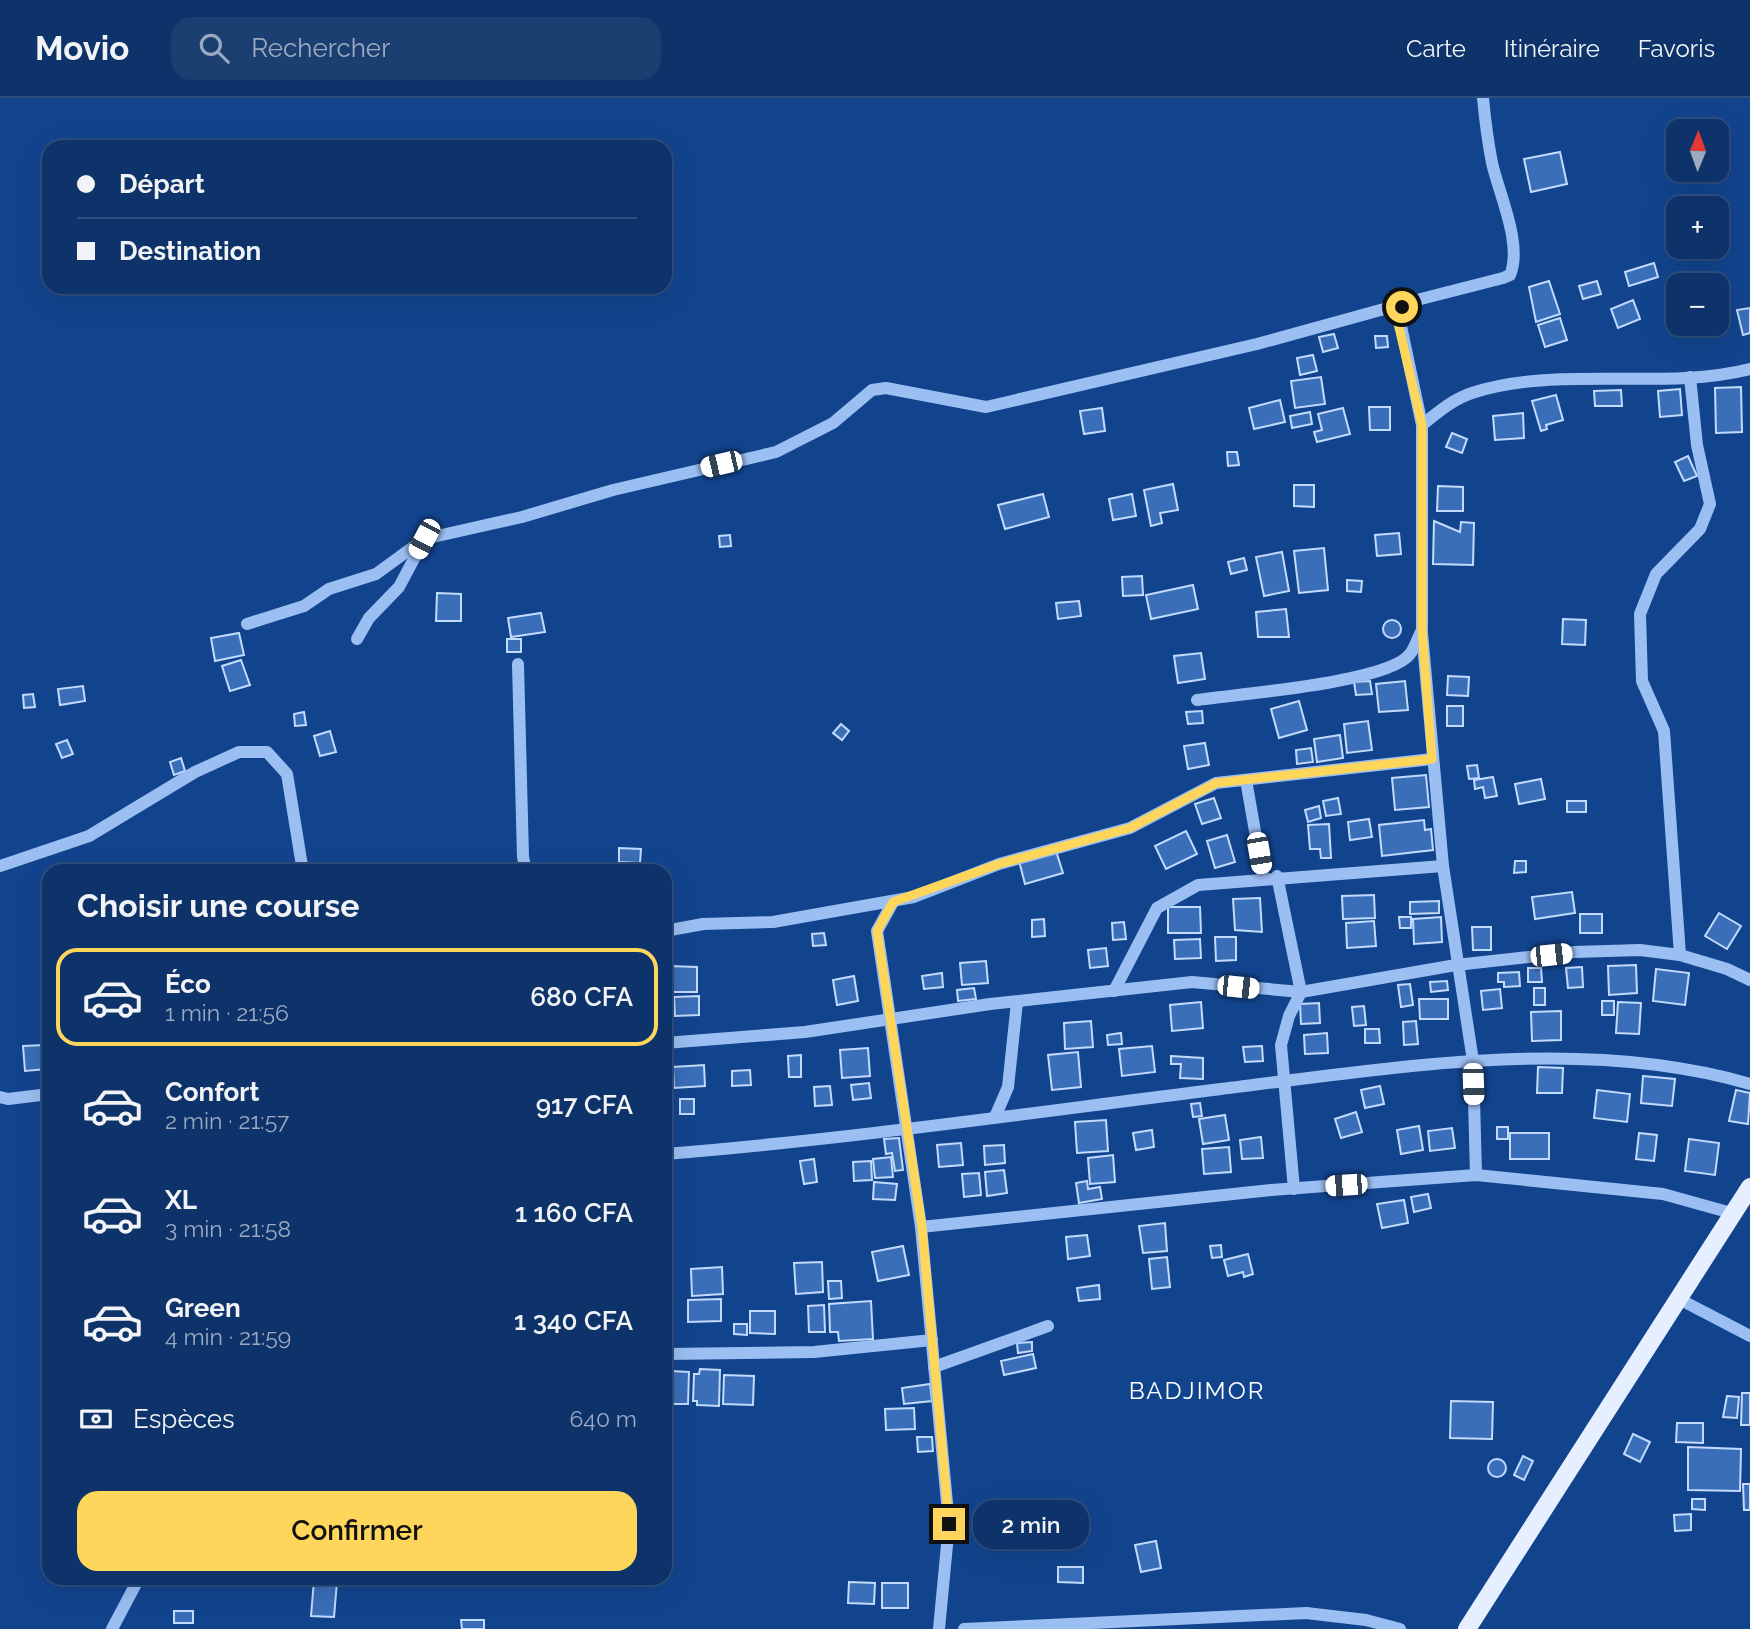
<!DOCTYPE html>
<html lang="fr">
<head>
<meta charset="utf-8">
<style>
  :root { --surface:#0e336a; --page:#1c3f72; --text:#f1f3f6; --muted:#9baac1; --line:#2e4e7e; --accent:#ffd65c }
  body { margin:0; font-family:Raleway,sans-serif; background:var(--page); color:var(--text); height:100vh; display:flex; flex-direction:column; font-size:26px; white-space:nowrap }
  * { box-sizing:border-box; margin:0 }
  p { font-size:23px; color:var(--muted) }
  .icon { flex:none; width:38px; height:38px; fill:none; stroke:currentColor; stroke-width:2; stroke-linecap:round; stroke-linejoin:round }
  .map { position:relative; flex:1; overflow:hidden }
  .details { position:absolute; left:42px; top:766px; width:630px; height:721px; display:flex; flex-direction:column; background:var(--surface); border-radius:21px; box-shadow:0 7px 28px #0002,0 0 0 2px var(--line) }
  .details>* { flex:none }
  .banner { position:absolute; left:42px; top:42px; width:630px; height:154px; border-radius:21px; box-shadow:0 7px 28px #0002,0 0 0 2px var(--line); display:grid; align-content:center; height:154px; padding:0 35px; background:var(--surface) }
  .needle { width:46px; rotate:1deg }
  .fabs { position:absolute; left:1666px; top:21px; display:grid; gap:14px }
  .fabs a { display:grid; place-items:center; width:63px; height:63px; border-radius:14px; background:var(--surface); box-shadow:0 7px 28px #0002,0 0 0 2px var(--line); font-size:35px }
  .end { position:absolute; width:32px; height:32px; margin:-16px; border:9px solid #ffd65c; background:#111; box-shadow:0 0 0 4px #111 }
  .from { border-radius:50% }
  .bubble { position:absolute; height:49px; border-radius:21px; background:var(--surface); box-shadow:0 7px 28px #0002,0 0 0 2px var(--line); font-size:23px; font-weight:600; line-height:49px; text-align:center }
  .car { position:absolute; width:21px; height:42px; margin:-21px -10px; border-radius:9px; box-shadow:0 0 5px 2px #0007; background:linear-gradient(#fff 24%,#345 0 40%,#fff 0 76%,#345 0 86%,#fff 0) }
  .banner b { display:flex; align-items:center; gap:24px; height:66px; font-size:26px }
  .banner b+b { border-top:2px solid var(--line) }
  .banner i { width:18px; height:18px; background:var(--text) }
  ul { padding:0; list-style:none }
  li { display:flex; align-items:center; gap:21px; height:98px; margin:0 14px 10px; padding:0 21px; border:4px solid transparent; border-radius:21px }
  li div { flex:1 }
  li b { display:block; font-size:26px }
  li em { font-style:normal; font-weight:600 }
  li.current { border-color:var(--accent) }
  li>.icon { width:63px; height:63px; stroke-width:1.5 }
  h2 { padding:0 35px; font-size:32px; line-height:84px }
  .pay { display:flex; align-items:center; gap:18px; height:77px; padding:0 35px; font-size:26px }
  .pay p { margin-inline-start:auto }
  .action { display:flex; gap:14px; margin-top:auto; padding:14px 35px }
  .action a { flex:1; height:80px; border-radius:21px; background:var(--accent); color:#111; font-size:28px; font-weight:600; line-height:80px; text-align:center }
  header { display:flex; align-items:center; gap:42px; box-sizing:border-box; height:98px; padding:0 35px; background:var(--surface); border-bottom:2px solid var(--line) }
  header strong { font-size:33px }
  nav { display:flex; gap:38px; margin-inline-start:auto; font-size:24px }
  .search { width:490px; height:63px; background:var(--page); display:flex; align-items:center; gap:18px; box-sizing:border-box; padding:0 24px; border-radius:21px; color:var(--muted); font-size:26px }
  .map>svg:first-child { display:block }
  .building { fill:#3a6eb8; stroke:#c2dbfd; stroke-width:2 }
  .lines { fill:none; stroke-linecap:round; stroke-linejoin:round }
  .minor { stroke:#9bbff2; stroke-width:12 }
  .major { stroke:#e6efff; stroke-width:18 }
  .route { stroke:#ffd65c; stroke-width:9 }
  .labels { text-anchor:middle; stroke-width:5; stroke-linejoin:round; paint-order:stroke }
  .quarter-label { font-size:24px; letter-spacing:2px; fill:#fff; stroke:#12448e }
</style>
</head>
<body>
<header>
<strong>Movio</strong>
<div class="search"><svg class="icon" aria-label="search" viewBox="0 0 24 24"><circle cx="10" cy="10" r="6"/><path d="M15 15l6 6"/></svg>Rechercher</div>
<nav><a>Carte</a><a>Itinéraire</a><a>Favoris</a></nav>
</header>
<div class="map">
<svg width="1750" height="1531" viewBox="0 0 1750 1531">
  <rect width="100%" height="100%" fill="#12448e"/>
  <g class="building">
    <path d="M1560,54l7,32 -36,8 -7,-33z"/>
    <path d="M1654,165l4,14 -29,9 -4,-14z"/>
    <path d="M1549,183l11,33 -24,8 -7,-35z"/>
    <path d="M1597,183l4,13 -18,5 -4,-13z"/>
    <path d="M1633,202l7,19 -22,9 -7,-19z"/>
    <path d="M1750,210v25l-7,2 -6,-25z"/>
    <path d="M1560,220l7,22 -22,7 -7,-22z"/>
    <path d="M1684,226h29v6l-29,3z"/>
    <path d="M1334,236l4,14 -15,4 -4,-15z"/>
    <path d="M1375,238h12l1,11 -12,1z"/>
    <path d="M1313,257l4,16 -17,4 -3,-17z"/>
    <path d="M1321,279l4,27 -30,4 -4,-27z"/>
    <path d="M1741,289l1,45 -26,1 -1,-45z"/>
    <path d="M1680,291l2,26 -22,2 -2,-26z"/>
    <path d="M1621,292l1,16h-27l-1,-15z"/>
    <path d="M1556,297l7,25 -17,5 1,4 -6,2 -9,-30z"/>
    <path d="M1280,302l5,22 -31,7 -5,-21z"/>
    <path d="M1369,309h21v23h-20z"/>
    <path d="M1102,310l3,23 -21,3 -4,-23z"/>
    <path d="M1343,310l7,26 -33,8 -3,-10 8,-2 -4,-16z"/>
    <path d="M1310,314l2,12 -20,4 -2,-12z"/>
    <path d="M1523,315l1,25 -29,2 -2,-24z"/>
    <path d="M1452,335l15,6 -5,14 -16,-6z"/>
    <path d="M1227,354h10l2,13 -11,1z"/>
    <path d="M1688,358l9,20 -13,5 -9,-19z"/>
    <path d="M1173,386l5,26 -18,3 2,10 -11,3 -7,-36z"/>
    <path d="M1294,387h20v22l-20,-1z"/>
    <path d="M1438,388l25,1v24h-26z"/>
    <path d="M1043,396l6,23 -44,12 -7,-24z"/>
    <path d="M1132,396l4,22 -23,4 -4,-21z"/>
    <path d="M1434,423l26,11 1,-10 13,1 -1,42 -40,-1z"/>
    <path d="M1399,435l2,21 -24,2 -2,-21z"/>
    <path d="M730,437l1,11 -11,1 -1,-11z"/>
    <path d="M1324,450l4,42 -29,3 -5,-42z"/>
    <path d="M1282,454l7,39 -25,5 -8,-39z"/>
    <path d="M1244,460l3,12 -16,4 -3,-12z"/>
    <path d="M1142,478l1,19 -20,1 -1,-19z"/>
    <path d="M1347,482l15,1 -1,11 -14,-1z"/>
    <path d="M1193,487l5,24 -47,10 -5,-24z"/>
    <path d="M437,495l24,1v27h-25z"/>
    <path d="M1079,503l2,15 -23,3 -2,-16z"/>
    <path d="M1286,511l3,28h-31l-2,-25z"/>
    <path d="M541,515l4,19 -34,5 -3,-19z"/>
    <path d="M1563,521l23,1 -1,25 -23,-1z"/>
    <circle cx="1392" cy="531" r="9"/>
    <path d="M239,535l5,22 -29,6 -4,-23z"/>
    <rect x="507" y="541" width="14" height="13"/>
    <path d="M1201,555l4,26 -27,4 -4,-27z"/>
    <path d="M241,562l9,25 -20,6 -8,-25z"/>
    <path d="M1448,578l21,1 -1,19 -21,-1z"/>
    <path d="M1370,583l2,13 -16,1 -2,-13z"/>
    <path d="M1405,583l3,29 -29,2 -3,-28z"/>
    <path d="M83,588l2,15 -25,4 -2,-16z"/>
    <path d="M33,596l2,13 -11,1 -1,-13z"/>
    <path d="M1299,603l8,29 -28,8 -8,-29z"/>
    <rect x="1447" y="608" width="16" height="20"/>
    <path d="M1202,613l1,12 -15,1 -2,-12z"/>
    <path d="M304,614l2,13 -11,1 -1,-12z"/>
    <path d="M1368,623l4,29 -25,3 -3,-29z"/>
    <path d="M841,626l8,7 -7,9 -9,-7z"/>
    <path d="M330,633l6,21 -16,4 -6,-20z"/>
    <path d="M1340,637l3,23 -26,4 -3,-23z"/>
    <path d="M67,642l6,14 -11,4 -6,-14z"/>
    <path d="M1205,645l4,22 -21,4 -4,-23z"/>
    <path d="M1311,650l2,14 -16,2 -1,-14z"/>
    <path d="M181,660l4,13 -11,4 -4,-13z"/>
    <path d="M1477,667l2,13 -10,1 -2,-13z"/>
    <path d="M1426,677l3,32 -34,3 -3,-32z"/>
    <path d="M1493,679l4,19 -12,2 -2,-11 -8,2 -1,-9z"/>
    <path d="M1541,681l4,20 -26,5 -4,-20z"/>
    <path d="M1214,700l7,20 -19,6 -7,-20z"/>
    <path d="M1338,700l3,16 -15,2 -3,-15z"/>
    <rect x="1567" y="703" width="19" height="11"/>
    <path d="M1319,708l2,12 -13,4 -3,-12z"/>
    <path d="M1369,721l3,18 -22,3 -2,-18z"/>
    <path d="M1424,722l1,10 6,-1 2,21 -51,6 -3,-31z"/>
    <path d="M1329,726l2,34h-10l-1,-9h-10l-2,-24z"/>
    <path d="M1186,733l11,23 -31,15 -11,-23z"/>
    <path d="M1227,737l8,27 -20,6 -8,-27z"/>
    <path d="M619,750l22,1 -1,14 -21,-1z"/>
    <path d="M1056,753l7,22 -38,11 -6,-23z"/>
    <path d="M1515,763h11v11l-12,1z"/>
    <path d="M1572,794l3,21 -40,6 -3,-22z"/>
    <path d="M1374,797l1,23 -32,1 -1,-23z"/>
    <path d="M1260,800l2,34 -27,-2 -2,-31z"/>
    <path d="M1439,803v12l-29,1v-12z"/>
    <path d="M1168,809h32l1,26h-33z"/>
    <path d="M1719,815l22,13 -14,23 -22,-13z"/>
    <rect x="1580" y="816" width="22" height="19"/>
    <path d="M1399,819h12v11h-11z"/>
    <path d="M1441,819l1,25 -28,2 -1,-25z"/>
    <path d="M1044,821l1,17 -13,1v-17z"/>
    <path d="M1374,823l2,25 -29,2 -1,-25z"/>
    <path d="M1124,824l2,17 -13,1 -1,-17z"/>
    <path d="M1472,829h19v23h-18z"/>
    <path d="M824,835l2,12 -13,1 -1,-12z"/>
    <path d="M1215,839h21v23l-20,1z"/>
    <path d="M1200,841l1,19 -26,1 -1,-19z"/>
    <path d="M1106,850l2,18 -18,2 -2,-18z"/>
    <path d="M986,863l2,22 -26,2 -2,-22z"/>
    <path d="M1636,867l1,28 -28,2 -1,-29z"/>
    <path d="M669,868l28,1v25h-29z"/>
    <path d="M1582,869l1,20 -15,1 -2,-20z"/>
    <path d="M1528,870h13l1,14h-14z"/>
    <path d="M1656,871l33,4 -4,32 -32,-4z"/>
    <path d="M1519,874l1,14 -16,1v-5h-6v-9z"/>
    <path d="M942,875l1,14 -19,2 -2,-13z"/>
    <path d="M854,878l4,25 -21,4 -4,-25z"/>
    <path d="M1447,883l1,9 -17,2 -1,-10z"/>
    <path d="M1410,886l3,21 -12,2 -3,-22z"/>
    <path d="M974,890l2,11 -18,2 -1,-11z"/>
    <rect x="1534" y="890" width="11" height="17"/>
    <path d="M1500,891l2,19 -19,2 -2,-19z"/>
    <path d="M699,898v19l-24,1 -1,-19z"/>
    <path d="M1419,901h29v20h-28z"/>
    <rect x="1602" y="903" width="12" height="14"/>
    <path d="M1201,904l2,26 -31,3 -2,-26z"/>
    <path d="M1618,904l23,1 -2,31 -23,-1z"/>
    <path d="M1319,905l1,20 -19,1 -1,-20z"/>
    <path d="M1364,908l2,19 -12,1 -2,-19z"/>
    <path d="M1561,913v29l-29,1 -1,-29z"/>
    <path d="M1091,923l2,26 -28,2 -1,-26z"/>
    <path d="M1416,923l2,23 -14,1 -1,-23z"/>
    <path d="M1365,931h14l1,14h-15z"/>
    <path d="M1121,935l1,11 -14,1 -1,-10z"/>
    <path d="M1327,935l1,20 -23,1 -1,-19z"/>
    <path d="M45,947l2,24 -22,2 -2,-25z"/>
    <path d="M1152,948l3,26 -33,4 -3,-27z"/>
    <path d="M1262,948l1,15 -18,1 -2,-15z"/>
    <path d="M868,950l2,28 -28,2 -2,-28z"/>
    <path d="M1078,954l3,35 -29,3 -4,-35z"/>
    <path d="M801,957v22h-12l-1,-21z"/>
    <path d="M1171,958l32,2v21l-23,-1 1,-14h-10z"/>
    <path d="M704,967l1,21 -31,2 -1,-21z"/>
    <path d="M1538,969l25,1 -1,25h-25z"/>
    <path d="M750,972l1,15 -19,1v-15z"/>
    <path d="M1643,978l32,3 -3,27 -31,-3z"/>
    <path d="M869,985l2,15 -18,2 -2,-15z"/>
    <path d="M830,988l2,19 -17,1 -1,-19z"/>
    <path d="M1380,988l4,18 -19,4 -4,-18z"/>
    <path d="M1597,992l33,4 -3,28 -33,-4z"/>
    <path d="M1736,992l14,3 -2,31 -19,-3z"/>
    <rect x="680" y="1001" width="14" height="15"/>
    <path d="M1200,1005l2,13 -9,1 -2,-13z"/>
    <path d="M1356,1014l6,20 -21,6 -6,-19z"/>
    <path d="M1225,1017l4,25 -26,4 -4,-25z"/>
    <path d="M1106,1022l2,31 -31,2 -2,-31z"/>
    <path d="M1419,1028l4,24 -22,4 -4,-24z"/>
    <rect x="1497" y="1029" width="11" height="12"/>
    <path d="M1452,1030l3,20 -25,3 -2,-20z"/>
    <path d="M1152,1032l2,17 -18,3 -3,-17z"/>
    <rect x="1510" y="1035" width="39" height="26"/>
    <path d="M1639,1035l18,2 -3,26 -18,-2z"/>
    <path d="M1261,1039l2,21 -21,1 -2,-19z"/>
    <path d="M899,1040l4,32 -8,1 -3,-18 -6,1 -2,-15z"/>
    <path d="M1689,1041l30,4 -4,32 -30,-4z"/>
    <path d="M961,1045l2,22 -24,2 -2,-22z"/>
    <path d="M1004,1047l1,18 -20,2 -1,-19z"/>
    <path d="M1229,1049l2,25 -27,2 -2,-25z"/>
    <path d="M1113,1057l2,27 -25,2 -2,-26z"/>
    <path d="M891,1059l2,20 -18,1 -2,-19z"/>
    <path d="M814,1061l3,23 -13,2 -4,-23z"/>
    <path d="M871,1063l1,19 -18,1 -1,-19z"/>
    <path d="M1004,1072l3,23 -20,3 -2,-24z"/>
    <path d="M979,1075l2,22 -17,2 -2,-23z"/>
    <path d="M1087,1083l1,8 12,-2 2,12 -23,4 -3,-20z"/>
    <path d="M874,1084l23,2 -2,16 -22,-1z"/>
    <path d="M1428,1096l3,14 -17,4 -3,-15z"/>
    <path d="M1404,1102l4,23 -26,5 -5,-24z"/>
    <path d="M1165,1125l2,28 -24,2 -4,-27z"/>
    <path d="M1087,1137l3,21 -22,3 -2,-22z"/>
    <path d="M1221,1147l1,12 -10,1 -2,-12z"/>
    <path d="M903,1148l6,29 -31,6 -6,-29z"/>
    <path d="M1248,1156l5,20 -9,3 -1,-5 -15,4 -4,-16z"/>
    <path d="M1167,1159l3,30 -18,2 -3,-30z"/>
    <path d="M822,1164l1,30 -27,2 -2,-31z"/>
    <path d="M722,1169l1,27 -31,2 -1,-27z"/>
    <path d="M828,1183h13l1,17 -13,1z"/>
    <path d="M1099,1187l1,14 -21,2 -2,-13z"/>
    <path d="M721,1201v22l-33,1v-22z"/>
    <path d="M871,1203l2,38 -34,2 -1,-9h-8l-1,-28z"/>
    <path d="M824,1207l1,27h-16l-1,-26z"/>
    <path d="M750,1213h25v23l-25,-1z"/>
    <path d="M734,1226h13v11l-13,-1z"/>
    <path d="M1032,1244v9l-14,2 -1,-10z"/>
    <path d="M1033,1256l3,14 -32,7 -3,-14z"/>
    <path d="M700,1271l20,1 -1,36 -22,-1v-4h-4l1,-27h5z"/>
    <path d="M671,1273l18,1 -1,32h-18z"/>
    <path d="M724,1277l30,1 -1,29 -30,-1z"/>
    <path d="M930,1286l2,17 -28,3 -2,-16z"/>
    <path d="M1742,1295h8v32h-9z"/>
    <path d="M1727,1298l12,1 -2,21 -14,-1z"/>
    <path d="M1451,1303l42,1 -1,37 -42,-1z"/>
    <path d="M914,1310l1,21 -29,1 -1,-21z"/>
    <path d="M1677,1325h26v20l-27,-1z"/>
    <path d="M1633,1336l17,8 -10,20 -16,-8z"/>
    <path d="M917,1339h15l1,14 -15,1z"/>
    <path d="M1688,1349l53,2 -1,42 -52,-1z"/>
    <path d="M1523,1358l10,5 -9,19 -10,-5z"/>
    <circle cx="1497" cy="1370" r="9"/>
    <path d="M1743,1386h7v26h-6z"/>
    <path d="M1692,1401h13v11l-13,-1z"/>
    <path d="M1691,1416v16l-16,1 -1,-16z"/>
    <path d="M1156,1443l5,27 -20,4 -6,-27z"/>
    <path d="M1058,1469h25v16l-25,-1z"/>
    <path d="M314,1482l23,2 -3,35 -23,-1z"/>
    <path d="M849,1484l26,1 -1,21 -26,-1z"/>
    <rect x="882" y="1485" width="26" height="25"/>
    <rect x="174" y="1513" width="19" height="12"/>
    <path d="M461,1522h23v9h-22z"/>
  </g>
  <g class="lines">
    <g class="minor">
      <path d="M1422,327l-24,-113 15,-11 90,-23 7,-3c13,-30 -11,-81 -18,-112 -4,-21 -7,-43 -9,-65"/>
      <path d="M247,526l57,-18 25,-17 47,-15 48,-35 98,-22 91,-27 163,-38 57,-29 39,-33 14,-2 100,19 271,-63 156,-43"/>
      <path d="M1422,535l21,233 30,195 3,114"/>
      <path d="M357,541l12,-21 30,-31 24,-45"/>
      <path d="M518,566l5,193 3,15"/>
      <path d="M1197,602c40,-6 191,-17 213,-46 5,-6 8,-17 12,-24v-205c15,-12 31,-26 50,-32 86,-28 191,-2 278,-24"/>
      <path d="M1246,682l17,97"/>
      <path d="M0,768l89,-30 106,-64 44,-20h28l20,22 16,98"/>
      <path d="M1277,778l24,116 -12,24 -8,29 13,144"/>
      <path d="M893,804l-16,29 44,296 28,297 -10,105"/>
      <path d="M665,833l38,-7 70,-2 141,-25 85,-33 131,-36 86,-45 216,-24"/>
      <path d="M1680,857l-16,-224 -22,-50 -2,-67 16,-40 44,-45 10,-25 -13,-59 -7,-68"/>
      <path d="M1114,893l43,-83 41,-23 245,-19"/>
      <path d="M665,945l140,-11 185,-28 202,-22 109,10 155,-27 118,-13 66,-2 40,5 47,14 23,11"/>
      <path d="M0,999l8,2 41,-5"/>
      <path d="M995,1019l13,-30 9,-85"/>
      <path d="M665,1056c186,-15 371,-42 556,-65 171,-21 362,-54 529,-5"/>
      <path d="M921,1129l350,-37 205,-15 187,19 72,20"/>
      <path d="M1679,1201l71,37"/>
      <path d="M665,1256l149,-2 118,-12"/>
      <path d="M934,1269l114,-41"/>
      <path d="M112,1531l27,-51"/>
      <path d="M964,1531l342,-16 60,7 34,9"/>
    </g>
    <path class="major" d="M1467,1531l283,-442"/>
  </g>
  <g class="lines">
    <path class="route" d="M949,1426l-27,-297 -45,-296 16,-29 106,-38 131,-36 86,-45 216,-24 -10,-129v-205l-25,-106 5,-12"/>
  </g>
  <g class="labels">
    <g class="quarter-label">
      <text x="1197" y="1301">BADJIMOR</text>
    </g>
  </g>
</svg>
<div class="fabs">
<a><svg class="needle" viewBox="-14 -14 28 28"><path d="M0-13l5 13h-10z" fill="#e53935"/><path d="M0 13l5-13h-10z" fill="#9baac1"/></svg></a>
<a>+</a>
<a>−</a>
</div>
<i class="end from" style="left:1402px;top:209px"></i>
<i class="end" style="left:949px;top:1426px"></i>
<div class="bubble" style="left:973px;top:1402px;width:116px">2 min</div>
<i class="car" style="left:721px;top:366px;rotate:257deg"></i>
<i class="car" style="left:424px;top:441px;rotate:208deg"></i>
<i class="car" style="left:1259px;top:755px;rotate:170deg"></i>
<i class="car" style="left:1551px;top:857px;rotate:84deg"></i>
<i class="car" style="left:1238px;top:889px;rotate:96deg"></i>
<i class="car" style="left:1473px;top:986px;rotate:178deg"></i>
<i class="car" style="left:1346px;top:1087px;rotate:266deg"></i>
<div class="banner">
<b><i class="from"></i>Départ</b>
<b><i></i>Destination</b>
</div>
<section class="details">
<h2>Choisir une course</h2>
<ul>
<li class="current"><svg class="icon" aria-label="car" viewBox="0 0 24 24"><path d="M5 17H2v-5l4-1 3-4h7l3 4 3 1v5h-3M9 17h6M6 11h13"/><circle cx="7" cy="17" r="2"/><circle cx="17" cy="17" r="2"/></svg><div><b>Éco</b><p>1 min · 21:56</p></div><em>680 CFA</em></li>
<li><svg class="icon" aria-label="car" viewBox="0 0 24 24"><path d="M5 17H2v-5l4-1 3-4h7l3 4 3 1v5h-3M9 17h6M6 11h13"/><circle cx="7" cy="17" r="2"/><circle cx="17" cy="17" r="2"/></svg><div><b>Confort</b><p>2 min · 21:57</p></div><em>917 CFA</em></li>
<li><svg class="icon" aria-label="car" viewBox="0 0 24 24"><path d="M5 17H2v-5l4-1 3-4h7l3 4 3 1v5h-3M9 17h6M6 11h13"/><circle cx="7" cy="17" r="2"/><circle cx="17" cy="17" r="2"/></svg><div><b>XL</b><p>3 min · 21:58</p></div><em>1 160 CFA</em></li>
<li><svg class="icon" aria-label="car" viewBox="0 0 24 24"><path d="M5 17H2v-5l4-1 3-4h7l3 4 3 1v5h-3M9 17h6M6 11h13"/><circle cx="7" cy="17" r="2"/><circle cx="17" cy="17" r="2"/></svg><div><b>Green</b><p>4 min · 21:59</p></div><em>1 340 CFA</em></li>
</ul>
<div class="pay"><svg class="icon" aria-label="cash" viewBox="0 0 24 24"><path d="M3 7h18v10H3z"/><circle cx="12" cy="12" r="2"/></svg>Espèces<p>640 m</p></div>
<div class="action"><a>Confirmer</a></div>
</section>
</div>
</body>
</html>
